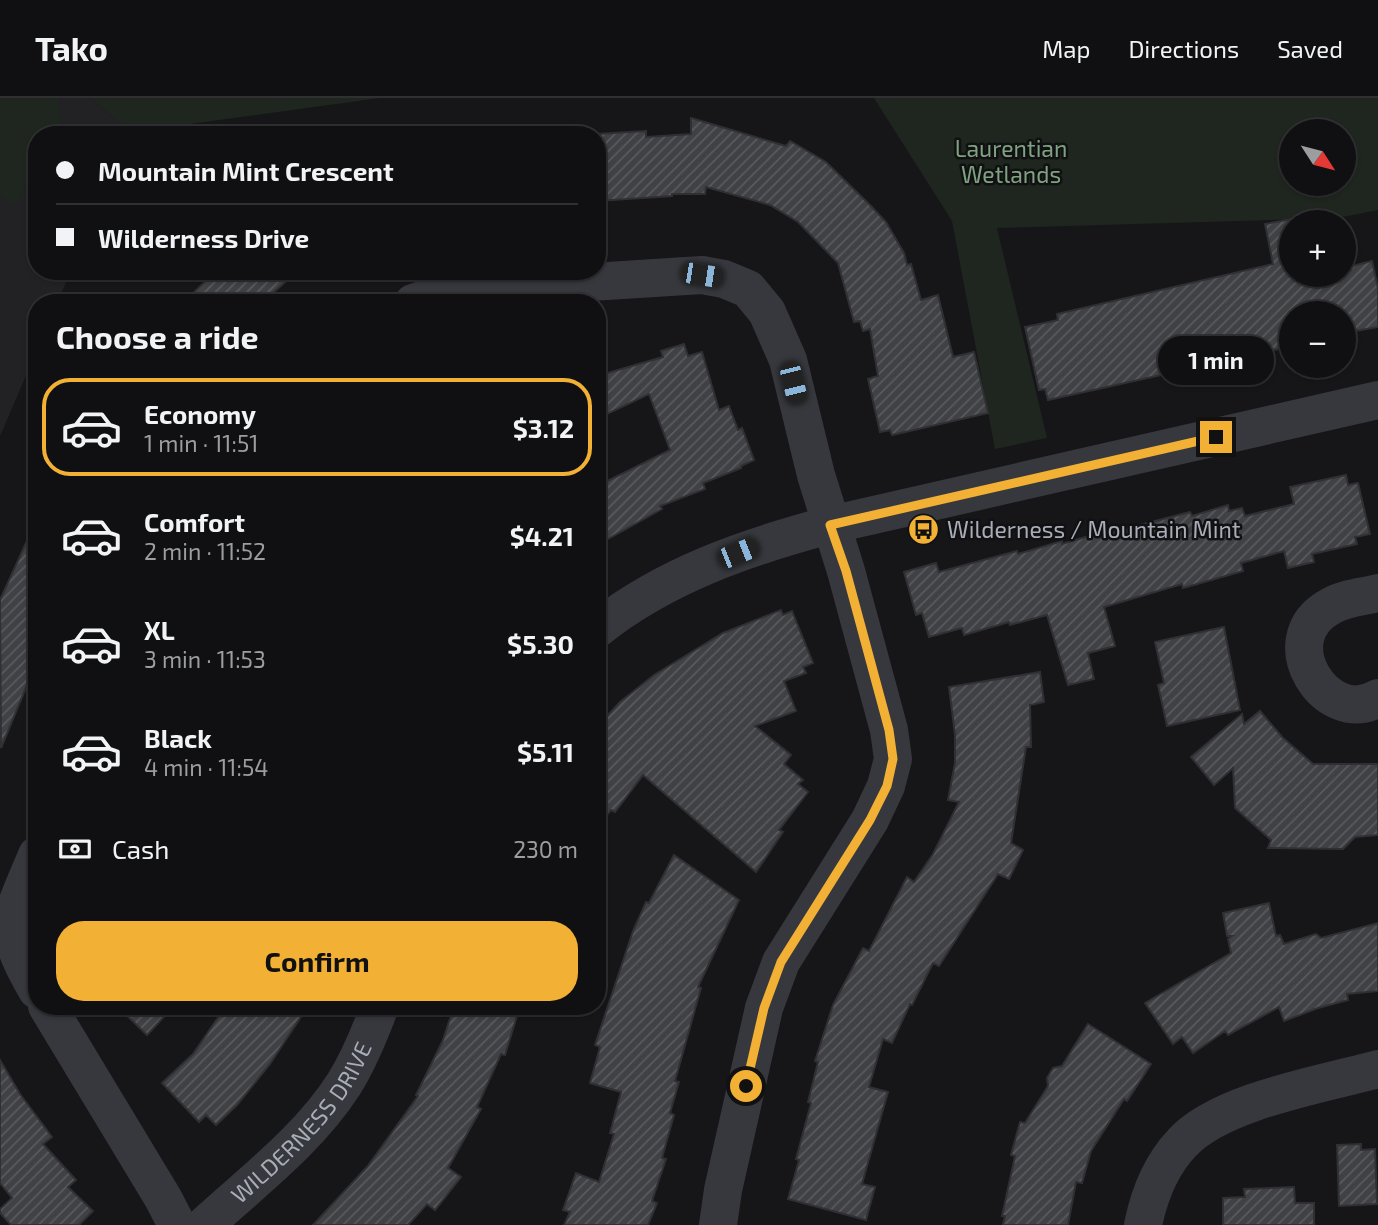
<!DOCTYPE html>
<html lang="en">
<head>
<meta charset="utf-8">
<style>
  :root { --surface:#101012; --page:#1e1e20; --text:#f1f3f6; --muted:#9c9d9f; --line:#303032; --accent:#f2b134 }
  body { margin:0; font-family:"Exo 2",sans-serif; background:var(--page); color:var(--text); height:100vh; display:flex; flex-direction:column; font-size:26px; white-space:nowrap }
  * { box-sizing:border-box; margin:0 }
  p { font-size:23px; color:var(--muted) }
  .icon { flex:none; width:38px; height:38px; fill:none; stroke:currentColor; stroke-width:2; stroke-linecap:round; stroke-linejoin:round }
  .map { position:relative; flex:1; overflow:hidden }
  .sheet { position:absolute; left:28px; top:196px; width:578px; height:721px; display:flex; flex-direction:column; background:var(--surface); border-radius:28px; box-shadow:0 2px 5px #0004,0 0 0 2px var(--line) }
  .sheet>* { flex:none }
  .top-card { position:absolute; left:28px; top:28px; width:578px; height:154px; border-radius:28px; box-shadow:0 2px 5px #0004,0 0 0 2px var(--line); display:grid; align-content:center; height:154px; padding:0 28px; background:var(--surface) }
  .needle { width:46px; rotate:126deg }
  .controls { position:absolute; left:1279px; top:21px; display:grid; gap:14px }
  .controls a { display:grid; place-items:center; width:77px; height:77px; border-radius:50%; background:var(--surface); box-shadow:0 2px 5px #0004,0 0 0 2px var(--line); font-size:35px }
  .end { position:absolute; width:32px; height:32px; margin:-16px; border:9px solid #f2b134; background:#111; box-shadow:0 0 0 4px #111 }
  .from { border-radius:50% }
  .bubble { position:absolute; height:49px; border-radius:24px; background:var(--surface); box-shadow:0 2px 5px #0004,0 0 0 2px var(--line); font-size:23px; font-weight:700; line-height:49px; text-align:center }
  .car { position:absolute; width:21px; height:42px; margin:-21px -10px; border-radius:9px; box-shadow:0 0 5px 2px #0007; background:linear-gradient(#222 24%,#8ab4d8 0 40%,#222 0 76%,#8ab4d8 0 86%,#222 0) }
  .top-card b { display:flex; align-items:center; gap:24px; height:66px; font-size:26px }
  .top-card b+b { border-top:2px solid var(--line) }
  .top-card i { width:18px; height:18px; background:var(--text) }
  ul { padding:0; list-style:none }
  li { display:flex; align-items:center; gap:21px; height:98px; margin:0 14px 10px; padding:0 14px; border:4px solid transparent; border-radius:28px }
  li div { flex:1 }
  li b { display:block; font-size:26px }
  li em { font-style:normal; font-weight:700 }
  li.selected { border-color:var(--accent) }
  li>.icon { width:63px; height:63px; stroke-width:1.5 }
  h2 { padding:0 28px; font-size:32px; line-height:84px }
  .pay { display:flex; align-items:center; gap:18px; height:77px; padding:0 28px; font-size:26px }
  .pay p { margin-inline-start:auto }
  .cta { display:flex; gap:14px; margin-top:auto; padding:14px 28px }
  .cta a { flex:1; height:80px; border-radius:28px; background:var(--accent); color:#111; font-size:28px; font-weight:700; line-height:80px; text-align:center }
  header { display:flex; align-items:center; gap:42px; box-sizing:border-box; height:98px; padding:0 35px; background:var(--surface); border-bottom:2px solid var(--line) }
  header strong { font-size:33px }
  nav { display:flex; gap:38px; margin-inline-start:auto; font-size:24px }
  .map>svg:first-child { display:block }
  .built { fill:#222225 }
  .green { fill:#1e261f; fill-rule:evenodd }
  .building { fill:url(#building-hatch); stroke:#303034; stroke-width:2 }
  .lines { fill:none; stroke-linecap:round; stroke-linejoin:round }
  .minor { stroke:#37383d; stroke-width:38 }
  .route { stroke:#f2b134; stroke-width:9 }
  .labels { text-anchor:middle; stroke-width:5; stroke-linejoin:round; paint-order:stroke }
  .park-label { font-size:23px; fill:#7fa381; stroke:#111113 }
  .poi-label { font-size:23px; fill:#a8adb8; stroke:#111113; text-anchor:start }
  .street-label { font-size:23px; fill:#a8adb8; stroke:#111113 }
</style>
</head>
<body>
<header>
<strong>Tako</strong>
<nav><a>Map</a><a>Directions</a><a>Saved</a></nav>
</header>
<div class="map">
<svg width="1378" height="1127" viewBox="0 0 1378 1127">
  <defs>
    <pattern id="building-hatch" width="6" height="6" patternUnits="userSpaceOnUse" patternTransform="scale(1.75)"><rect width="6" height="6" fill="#404145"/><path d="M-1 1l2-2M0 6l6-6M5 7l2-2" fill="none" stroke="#595a5e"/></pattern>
  </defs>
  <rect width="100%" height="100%" fill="#161618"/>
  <path class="built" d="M0,0h90l41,34 -1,3h-93v136h34l-14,32h-20v47l-37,86z"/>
  <g class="green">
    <path d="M0,0h58l3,37h-24v37l-24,34 -13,-10z"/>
    <path d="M90,0h290l-249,34z"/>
    <path d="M874,0h504v112l-41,8 -340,10 50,210 -52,11 -43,-228zM1292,33h52v53h-52z"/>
  </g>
  <g class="building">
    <path d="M691,20l95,28 4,-5 36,21 44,43 16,17 18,31 3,12 4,-1 10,36 17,-5 15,62 21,-5 14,61 -96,22 -2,-5 -10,2 -12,-53 10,-3 -8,-47 -7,2 -3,-10 -6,1 -16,-59 -40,-41 -28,-17 -64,-18 -1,7h-33v2l-74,5 -1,-67 49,-3v6l45,-3z"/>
    <path d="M1292,121v56h52v-7l28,-7 6,27v39l-34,6v-20h-52v33l-244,54 -3,-11 -6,1 -14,-63 33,-7 -1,-6 216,-50 -8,-40z"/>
    <path d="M216,173h82l-37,32h-78z"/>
    <path d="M684,246l4,12 14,-4 17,58 10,-4 9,24 4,-2 12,32 -13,6v2l-38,15 2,6 -45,17 2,3 -65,36v-59l73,-36 -21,-56 -42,20 -10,-20v-18l66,-19 -2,-6z"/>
    <path d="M1346,377l2,10 10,-2 12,51 -15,3 2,7 -45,10 2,8 -26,6 -4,-17 -43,12 2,8 -60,17 -1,-4 -78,23 11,39 -27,7 6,26 -26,6 -21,-70 -37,10 -1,-3 -45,13 -2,-7 -33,9 -7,-24 -6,2 -12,-43 32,-9 3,9 78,-21 1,3 44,-13v3l37,-11 1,2 13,-3 77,-20 2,4 36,-11 1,6 13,-3 3,8 49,-12 -4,-17z"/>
    <path d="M37,421v142l-36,87 -1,-148z"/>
    <path d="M781,512l2,5 9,-4 21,52 -10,4 3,6 -22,8 12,30 -41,15 36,29 -7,9 19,16 -5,4 10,8 -29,38 4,2 -27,40 -113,-97 -28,37 -4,-2 -14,18v-101l23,-25 34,-27 69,-42z"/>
    <path d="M1224,529l16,83 -73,16 -9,-41 6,-2 -9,-41z"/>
    <path d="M1040,574l4,30 -14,3 1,42h-5l-15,96 12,7 -14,29 -11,-5 -59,92 -6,-3 -21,42 -2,-1 -18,39 -9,-4 -14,48 19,5 -26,92 13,3 -9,33 -78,-21 11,-39 -3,-1 15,-56 -3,-1 10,-40 -3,-1 18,-56 30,-57 6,3 38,-74 7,5 19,-28 26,-52 -11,-2 7,-37v-28l-6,-48z"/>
    <path d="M1260,613l22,26 31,27h65v71l-23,2 -12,12 -75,-1 3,-8 -36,-32 -2,-40 -19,17 -23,-28 51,-43 2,10z"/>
    <path d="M674,757l65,45 -41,87 3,1 -26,93 4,1 -9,31 4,2 -12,43 4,1 -14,42 5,2 -9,22h-84l6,-13 -7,-2 13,-37 23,9 15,-48 -4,-1 11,-41 -31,-9 10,-36 -5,-2 38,-114 13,-29 3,1z"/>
    <path d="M1269,805l7,33 4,-1 4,9 32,-10 5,4 57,-15v68l-31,3 1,6 -30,8 -34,13 -5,-14 -51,28 -3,-4 -32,22 -11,-16 -9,7 -28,-41 86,-50 -3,-14 4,-3h-5l-4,-23z"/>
    <path d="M117,908h57l-27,29z"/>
    <path d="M226,908h82l-38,58 -33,41 -21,20 -10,-10 -7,7 -37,-39 31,-29z"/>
    <path d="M454,908h66l-15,49 -4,-1 -24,53 4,2 -33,59 13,9 -26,33 -8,-6 -19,21h-95l54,-58 51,-71 -2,-1 27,-55z"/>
    <path d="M1088,926l63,40 -24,37 -3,-2 -33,52 -9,32 -6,-1 -8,43h-65l2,-9h-3l13,-60 -4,-1 9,-33 5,1 23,-37 -1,-8 6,-10 9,-2z"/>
    <path d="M0,962l20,34 32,43 -9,7 33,36 -8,7 25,24 -14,14h-68l-11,-12v-4l12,-11 -12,-15z"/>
    <path d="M1361,1046v6l14,-1 2,55 -38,2 -2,-61z"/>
    <path d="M1294,1089l1,16h19v22h-91v-27l22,-1 -1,-8z"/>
  </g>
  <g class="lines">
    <g class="minor">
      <path d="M413,205l35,-12 254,-16 22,4 24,10 19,23 21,48 28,115 30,96 43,159 4,29 -7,27 -16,34 -89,142 -17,46 -41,182 -5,35"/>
      <path d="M1378,495c-15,4 -33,5 -47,13 -62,33 -4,123 47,92"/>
      <path d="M597,531c68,-54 150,-82 233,-104l548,-125"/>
      <path d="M37,757c-27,65 -37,71 0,135"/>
      <path d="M47,908l116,192 14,27"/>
      <path id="s1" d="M205,1127c48,-44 103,-85 139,-141 15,-24 26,-51 36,-78"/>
      <path d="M1143,1127c6,-29 18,-60 39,-82 38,-42 141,-59 196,-74"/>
    </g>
  </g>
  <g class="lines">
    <path class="route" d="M746,988l18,-78 17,-46 89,-142 17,-34 6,-27 -4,-29 -43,-159 -16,-46 386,-88"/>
  </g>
  <defs>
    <symbol id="bus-disc" viewBox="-11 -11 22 22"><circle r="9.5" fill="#f2b134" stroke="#111113"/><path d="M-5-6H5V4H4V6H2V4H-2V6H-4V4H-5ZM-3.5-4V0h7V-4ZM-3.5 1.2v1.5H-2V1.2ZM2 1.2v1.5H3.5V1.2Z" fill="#111"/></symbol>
  </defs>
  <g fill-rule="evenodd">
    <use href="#bus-disc" x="906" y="414" width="35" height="35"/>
  </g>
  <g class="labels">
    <g class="park-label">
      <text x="1011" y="59">Laurentian<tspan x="1011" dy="26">Wetlands</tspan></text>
    </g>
    <g class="poi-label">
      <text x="947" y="440">Wilderness / Mountain Mint</text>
    </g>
    <g class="street-label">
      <text dy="8" stroke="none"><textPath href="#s1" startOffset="142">WILDERNESS DRIVE</textPath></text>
    </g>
  </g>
</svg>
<div class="controls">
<a><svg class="needle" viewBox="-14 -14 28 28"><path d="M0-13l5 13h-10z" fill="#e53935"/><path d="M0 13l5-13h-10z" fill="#9c9d9f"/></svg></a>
<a>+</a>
<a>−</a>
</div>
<i class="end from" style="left:746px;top:988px"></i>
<i class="end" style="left:1216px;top:339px"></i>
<div class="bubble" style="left:1158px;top:238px;width:116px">1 min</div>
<i class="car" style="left:702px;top:177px;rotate:99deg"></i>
<i class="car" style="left:793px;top:285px;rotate:166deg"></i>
<i class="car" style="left:738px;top:455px;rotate:68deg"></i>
<div class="top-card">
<b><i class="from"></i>Mountain Mint Crescent</b>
<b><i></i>Wilderness Drive</b>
</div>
<section class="sheet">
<h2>Choose a ride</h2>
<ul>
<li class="selected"><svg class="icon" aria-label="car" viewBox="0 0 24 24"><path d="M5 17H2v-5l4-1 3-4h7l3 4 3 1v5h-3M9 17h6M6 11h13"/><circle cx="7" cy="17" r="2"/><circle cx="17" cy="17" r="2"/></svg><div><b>Economy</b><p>1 min · 11:51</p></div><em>$3.12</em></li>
<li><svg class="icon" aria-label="car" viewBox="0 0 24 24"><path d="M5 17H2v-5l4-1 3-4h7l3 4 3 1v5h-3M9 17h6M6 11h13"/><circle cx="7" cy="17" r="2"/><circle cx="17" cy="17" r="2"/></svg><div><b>Comfort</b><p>2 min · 11:52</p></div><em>$4.21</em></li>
<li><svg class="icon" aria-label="car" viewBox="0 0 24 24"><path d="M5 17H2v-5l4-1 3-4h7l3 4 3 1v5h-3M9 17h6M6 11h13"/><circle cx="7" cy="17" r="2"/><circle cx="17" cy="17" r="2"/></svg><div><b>XL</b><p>3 min · 11:53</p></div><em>$5.30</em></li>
<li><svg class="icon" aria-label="car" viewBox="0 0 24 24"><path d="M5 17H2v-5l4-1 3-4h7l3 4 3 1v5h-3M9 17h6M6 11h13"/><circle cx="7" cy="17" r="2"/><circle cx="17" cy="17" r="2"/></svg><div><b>Black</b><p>4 min · 11:54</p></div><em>$5.11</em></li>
</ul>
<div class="pay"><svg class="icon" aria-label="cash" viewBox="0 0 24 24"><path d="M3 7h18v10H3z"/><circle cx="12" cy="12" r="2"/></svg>Cash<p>230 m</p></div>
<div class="cta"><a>Confirm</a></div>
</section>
</div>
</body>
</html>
